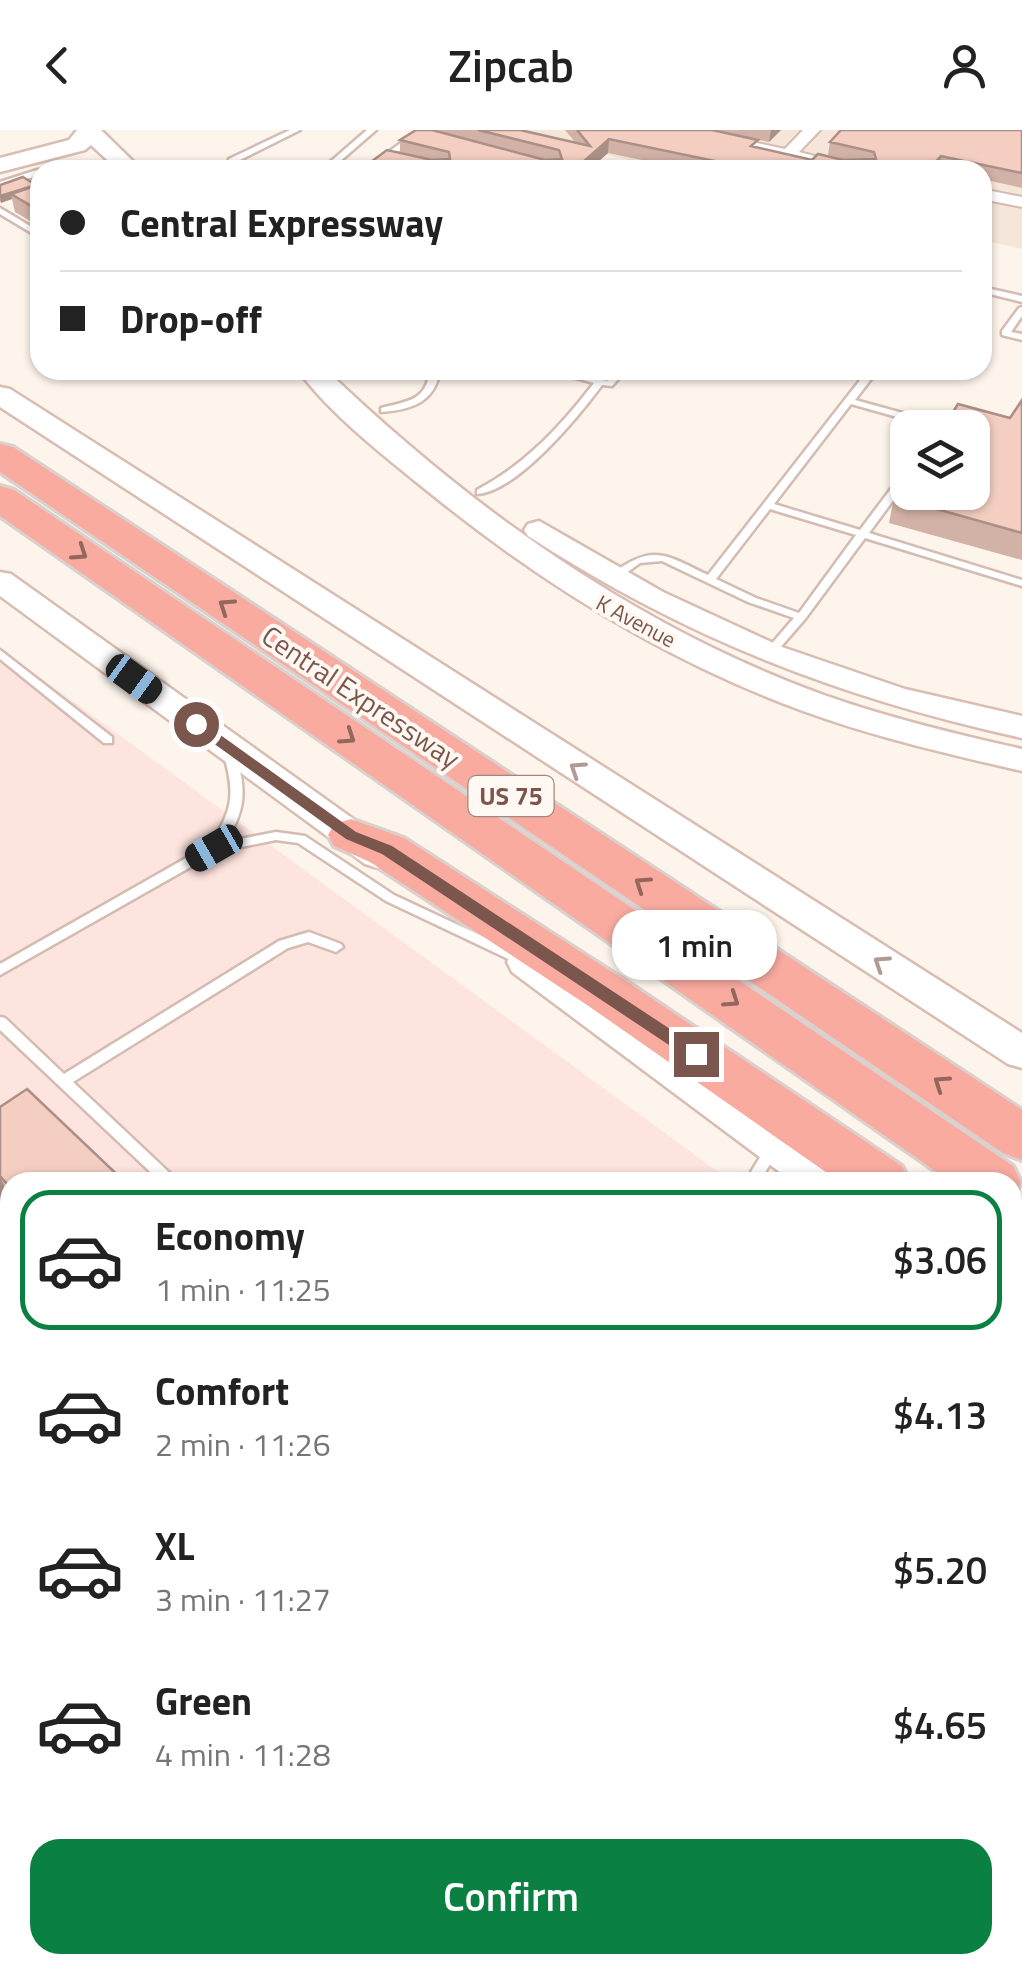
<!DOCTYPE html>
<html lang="en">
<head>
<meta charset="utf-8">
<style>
  :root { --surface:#fff; --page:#f2f2f2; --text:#222; --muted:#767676; --line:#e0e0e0; --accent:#0b8043 }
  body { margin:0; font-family:"Titillium Web",sans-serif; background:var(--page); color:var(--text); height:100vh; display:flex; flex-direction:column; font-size:38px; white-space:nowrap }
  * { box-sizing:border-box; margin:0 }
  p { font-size:32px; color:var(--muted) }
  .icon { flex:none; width:55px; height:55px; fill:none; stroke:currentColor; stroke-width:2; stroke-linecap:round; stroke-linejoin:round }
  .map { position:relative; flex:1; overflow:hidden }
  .drawer { position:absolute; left:0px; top:1042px; width:1022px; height:802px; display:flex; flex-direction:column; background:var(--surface); border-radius:30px 30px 0 0; box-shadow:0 2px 8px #0004 }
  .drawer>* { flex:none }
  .top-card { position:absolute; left:30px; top:30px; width:962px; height:220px; border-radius:30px; box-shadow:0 2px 8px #0004; display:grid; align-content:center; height:220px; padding:0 30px; background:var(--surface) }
  .controls { position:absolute; left:890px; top:280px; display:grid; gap:20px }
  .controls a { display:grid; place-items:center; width:100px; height:100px; border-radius:20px; background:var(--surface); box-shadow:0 2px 8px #0004; font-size:50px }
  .end { position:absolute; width:45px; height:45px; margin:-22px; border:12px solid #7b564c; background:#fff; box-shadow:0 0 0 5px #fff }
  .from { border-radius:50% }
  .bubble { position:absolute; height:70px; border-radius:30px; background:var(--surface); box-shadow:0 2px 8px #0004; font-size:32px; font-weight:600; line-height:70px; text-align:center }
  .car { position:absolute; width:30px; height:60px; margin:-30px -15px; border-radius:12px; box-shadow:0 0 8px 2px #0007; background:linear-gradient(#222 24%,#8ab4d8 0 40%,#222 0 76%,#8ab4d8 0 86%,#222 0) }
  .top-card b { display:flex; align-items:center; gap:35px; height:95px; font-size:38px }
  .top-card b+b { border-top:2px solid var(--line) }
  .top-card i { width:25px; height:25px; background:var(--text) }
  ul { padding:18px 0 0; list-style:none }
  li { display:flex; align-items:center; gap:30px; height:140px; margin:0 20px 15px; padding:0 10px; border:5px solid transparent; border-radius:30px }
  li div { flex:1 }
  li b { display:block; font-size:38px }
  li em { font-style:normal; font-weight:600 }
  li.current { border-color:var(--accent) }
  li>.icon { width:90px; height:90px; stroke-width:1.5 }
  .primary-button { display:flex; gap:20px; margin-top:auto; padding:20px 30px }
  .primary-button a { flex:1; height:115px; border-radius:30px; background:var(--accent); color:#fff; font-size:40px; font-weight:600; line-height:115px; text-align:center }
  header { display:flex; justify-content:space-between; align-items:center; height:130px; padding:0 30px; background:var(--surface); font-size:45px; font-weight:600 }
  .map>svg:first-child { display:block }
  .residential { fill:#f6e5d9 }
  .commercial { fill:#fee4df }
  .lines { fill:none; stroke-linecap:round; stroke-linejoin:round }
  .service-casing { stroke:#d4bcb2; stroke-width:5 }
  .minor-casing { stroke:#d4bcb2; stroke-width:4 }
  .secondary-casing { stroke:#d9bdb2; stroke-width:5 }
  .motorway-casing { stroke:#dad0cd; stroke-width:6 }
  .service { fill:#fff; fill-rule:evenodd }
  .minor { fill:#fff; fill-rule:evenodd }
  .secondary { fill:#fff; fill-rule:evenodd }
  .motorway { fill:#f9aba0; fill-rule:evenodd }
  .wall { fill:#d2b1a6 }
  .shaded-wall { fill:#ab9087 }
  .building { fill:#f4cec1; stroke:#ab9087; stroke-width:2.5 }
  .oneway { stroke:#94675d }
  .oneway2 { stroke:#b09a94 }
  .route { fill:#7b564c }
  .labels { text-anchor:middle; stroke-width:8; stroke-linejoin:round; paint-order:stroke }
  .far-street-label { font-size:22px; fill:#7b564c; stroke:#fff8f3 }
  .shield { fill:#fff8f3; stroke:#a3877e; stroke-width:2.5 }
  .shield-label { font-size:25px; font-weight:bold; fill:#7b564c }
  .street-label { font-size:28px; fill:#7b564c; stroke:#fff8f3 }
</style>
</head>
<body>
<header><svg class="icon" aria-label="back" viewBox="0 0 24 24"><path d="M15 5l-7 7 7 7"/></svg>Zipcab<svg class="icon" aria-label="person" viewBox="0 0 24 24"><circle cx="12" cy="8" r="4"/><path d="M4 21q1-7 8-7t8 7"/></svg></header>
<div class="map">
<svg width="1022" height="1844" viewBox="0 0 1022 1844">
  <rect width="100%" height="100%" fill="#fdf4eb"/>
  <path class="residential" d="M527,0h495v119l-39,-9 -1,-70h-309l-153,-35z"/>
  <path class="commercial" d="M0,518l732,534h-722v783h1002l1,-578 9,8v579h-1022z"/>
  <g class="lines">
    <defs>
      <g id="service">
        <path d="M290,0h10l-64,32v8h-8l1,-11z"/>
        <path d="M367,0h9l-46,40h-9z"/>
        <path d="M413,4l7,2 -47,34h-9z"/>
        <path d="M37,40h4l-1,5 -40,12v-5z"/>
        <path d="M0,78l40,24v6l-40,-24z"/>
        <path d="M982,157l40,9v6l-40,-10z"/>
        <path d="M1022,177v9l-11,16 11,2v6l-20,-5v-4l17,-23z"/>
        <path d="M430,240h10c-5,33 -30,40 -59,42v-4c26,-7 45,-6 49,-38z"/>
        <path d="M547,240h16l44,11 9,-11h10l-14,16 -10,-1c-23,31 -85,107 -125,109v-4c49,-26 84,-64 117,-107z"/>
        <path d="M868,240h10l-23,30 73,20 10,8h-11l-5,-4 -71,-20 -77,100 86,26 45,-60 3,-1v11l-39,53 153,47v6l-157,-48 -60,81 -33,38 -4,1 -6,-3 32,-37 -46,-16 -86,-41 -22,2 -22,16h-8v-4c43,-32 54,-21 98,0zM770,379l86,26 -57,78 -43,-15 -40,-19z"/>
        <path d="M0,520l112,87v6h-8l-104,-84z"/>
        <path d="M229,618l6,4c11,36 12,57 -10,90l51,-10 29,4 89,59 135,63 2,3 -2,3h-10l-133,-63 -88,-58 -22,-3 -59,12 -217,123v-11l209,-119c25,-34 26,-53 14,-93z"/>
        <path d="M309,802l32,12 2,3 -7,5 -28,-10 -20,6 -215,134 102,96 2,4h-16l-161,-152v-13l5,1 59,56 215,-133z"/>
        <path d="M773,1012l5,2 2,4 -21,34h-14l23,-38z"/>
        <path d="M1022,1365v26l-4,9 -6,2v-27l4,-8z"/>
        <path d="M252,1835h21l-4,9h-21z"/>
        <path d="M716,1835h21l-4,9h-21z"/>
        <path d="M810,1835h20l-4,9h-20z"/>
      </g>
      <g id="minor">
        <path d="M668,0h29l88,19 18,-19h17l-21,22 72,18h-30z"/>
        <path d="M982,59l40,8v10l-40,-8z"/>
      </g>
      <g id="secondary">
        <path d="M77,0h24l41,40h-24l-27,-25 -6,5 -85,22v-14l69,-18z"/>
        <path d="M298,240h28c146,139 308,256 498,325 65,23 131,39 198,54v22c-74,-17 -148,-34 -219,-60 -139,-51 -264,-129 -378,-222 -41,-33 -97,-77 -127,-119z"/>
        <path d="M0,257l10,2 1012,644v35l-14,-4 -1008,-657z"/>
        <path d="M539,391l124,71 119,55 123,42 117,27v22c-182,-40 -337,-100 -494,-202l-4,-6 4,-6z"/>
        <path d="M0,442l11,2 380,272 5,9 -5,9 -13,4 -13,-4 -365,-268z"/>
        <path d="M526,818l14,4 299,218 6,12h-52l-281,-210 -5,-10 5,-10z"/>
        <path d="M1012,1174l10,3v43l-10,-4z"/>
      </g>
      <g id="motorway">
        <path d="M0,314l13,3 1009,663v50l-19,-7 -1003,-681z"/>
        <path d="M0,356l14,4 999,676 8,16 -8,16 -1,-16h-61l-951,-666z"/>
        <path d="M351,689l53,19 222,143 276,185 8,16h-70l-250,-175 -220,-145 -36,-16 -6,-11 6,-11z"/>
        <path d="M1012,1116l10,3v53l-10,-4z"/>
      </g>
    </defs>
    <use href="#service" class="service-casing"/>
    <use href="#minor" class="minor-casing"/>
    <use href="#secondary" class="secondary-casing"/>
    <use href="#motorway" class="motorway-casing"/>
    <use href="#service" class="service"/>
    <use href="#minor" class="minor"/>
    <use href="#secondary" class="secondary"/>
    <use href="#motorway" class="motorway"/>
  </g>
  <g class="wall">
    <path d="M416,0h104l55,12 -10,-12h148l44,18 55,12h33l-17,-5 2,-13 192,-12v58l-40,-9v-9h-292l-82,-17 -19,17h-229l40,-17v-13z"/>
    <path d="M715,0h66l-12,12z"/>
    <path d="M40,48v49l-25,-15 -3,-13 -12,3v-17h36z"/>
    <path d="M1022,270v160l-133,-37 5,-26 116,-79z"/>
    <path d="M0,977l10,75v26l-10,7z"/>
    <path d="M10,1137v237l-10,-6v-220z"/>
    <path d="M1022,1432v287l-10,-5v-260z"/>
    <path d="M1022,1787v57h-21l3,-9h8v-22z"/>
  </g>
  <g class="shaded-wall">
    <path d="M771,0h10l-12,12z"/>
    <path d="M609,9l-1,14 -19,17h-15z"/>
    <path d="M941,26l-2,14h-11z"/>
    <path d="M36,55l-25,9 1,5 -11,4 -1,-7z"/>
    <path d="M0,1046l10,27v5l-10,7z"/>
    <path d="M10,1246v32l-9,-21z"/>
    <path d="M144,1835h17l-6,9h-17z"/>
  </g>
  <g class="building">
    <path d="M416,0h16l113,30 17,-1 -3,-9 -81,-20h42l70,16 -13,-16h135l46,10 -7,6 61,14 6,-6 25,6 33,-1 -2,-7 -44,-10 11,-12h181v43l-81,-17 -13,14h-170l-149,-31 -35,31h-214l27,-20 45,10 18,-1 -1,-7 -49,-12z"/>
    <path d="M23,47l13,8 -36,11v-11z"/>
    <path d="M40,48v33l-29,-17 27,-9z"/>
    <path d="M1022,270v133l-128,-36 14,-19v14h64v-64h-29l15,-24 52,14z"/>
    <path d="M27,959l98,93h-115v5l-10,-11v-69z"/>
    <path d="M10,1137v109l-9,11 9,6v92l-10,-6v-201z"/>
    <path d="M1022,1436v266l-10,-6v-237z"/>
    <path d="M0,1525l10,7v303h134l-6,9h-138z"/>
    <path d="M1022,1802v42h-15l3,-9h2v-7z"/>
  </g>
  <defs><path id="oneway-chevron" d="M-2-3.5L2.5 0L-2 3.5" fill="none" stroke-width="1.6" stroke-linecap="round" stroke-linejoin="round" transform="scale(2.5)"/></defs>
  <g class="oneway">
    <use href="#oneway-chevron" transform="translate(80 423) rotate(34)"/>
    <use href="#oneway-chevron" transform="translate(226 476) rotate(-146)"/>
    <use href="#oneway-chevron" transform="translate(348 607) rotate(34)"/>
    <use href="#oneway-chevron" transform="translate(642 754) rotate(-146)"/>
    <use href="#oneway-chevron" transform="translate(732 870) rotate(34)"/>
    <use href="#oneway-chevron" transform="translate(941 953) rotate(-146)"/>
  </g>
  <g class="oneway2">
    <use href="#oneway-chevron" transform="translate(577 639) rotate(-147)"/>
    <use href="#oneway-chevron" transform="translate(881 833) rotate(-147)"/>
  </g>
  <path class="route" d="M191,591h10l155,111 36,14 310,204v9h-12l-308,-205 -36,-15 -155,-112z"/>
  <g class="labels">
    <g class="far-street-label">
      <text transform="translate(636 491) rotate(28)" y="8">K Avenue</text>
    </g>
    <rect class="shield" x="468.5" y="646" width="85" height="40" rx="8"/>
    <g class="shield-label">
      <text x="511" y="675">US 75</text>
    </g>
    <g class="street-label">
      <text transform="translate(361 567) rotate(34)" y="10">Central Expressway</text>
    </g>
  </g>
</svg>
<div class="controls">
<a><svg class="icon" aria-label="layers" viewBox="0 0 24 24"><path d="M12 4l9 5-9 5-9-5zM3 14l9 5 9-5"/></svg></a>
</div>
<i class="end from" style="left:196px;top:594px"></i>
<i class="end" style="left:696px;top:924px"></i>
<div class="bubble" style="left:612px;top:780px;width:165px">1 min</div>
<i class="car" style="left:134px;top:549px;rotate:126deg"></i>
<i class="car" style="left:214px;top:718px;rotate:240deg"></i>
<div class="top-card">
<b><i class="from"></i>Central Expressway</b>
<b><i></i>Drop-off</b>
</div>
<section class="drawer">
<ul>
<li class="current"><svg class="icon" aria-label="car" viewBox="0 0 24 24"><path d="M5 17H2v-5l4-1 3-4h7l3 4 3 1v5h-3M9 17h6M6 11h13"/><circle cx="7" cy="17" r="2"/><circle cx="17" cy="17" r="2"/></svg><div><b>Economy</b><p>1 min · 11:25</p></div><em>$3.06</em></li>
<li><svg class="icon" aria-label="car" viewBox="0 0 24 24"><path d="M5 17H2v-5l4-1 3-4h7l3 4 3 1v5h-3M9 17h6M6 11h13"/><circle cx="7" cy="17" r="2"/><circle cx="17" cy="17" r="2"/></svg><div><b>Comfort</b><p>2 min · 11:26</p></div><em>$4.13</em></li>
<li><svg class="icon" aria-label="car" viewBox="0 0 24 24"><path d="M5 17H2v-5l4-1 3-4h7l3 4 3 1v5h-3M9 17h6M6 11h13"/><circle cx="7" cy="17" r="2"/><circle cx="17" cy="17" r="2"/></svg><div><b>XL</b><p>3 min · 11:27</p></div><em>$5.20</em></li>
<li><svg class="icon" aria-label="car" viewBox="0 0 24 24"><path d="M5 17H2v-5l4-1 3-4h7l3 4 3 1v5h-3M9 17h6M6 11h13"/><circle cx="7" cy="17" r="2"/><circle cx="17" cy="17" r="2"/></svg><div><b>Green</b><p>4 min · 11:28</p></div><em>$4.65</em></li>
</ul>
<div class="primary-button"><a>Confirm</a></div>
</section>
</div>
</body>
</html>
